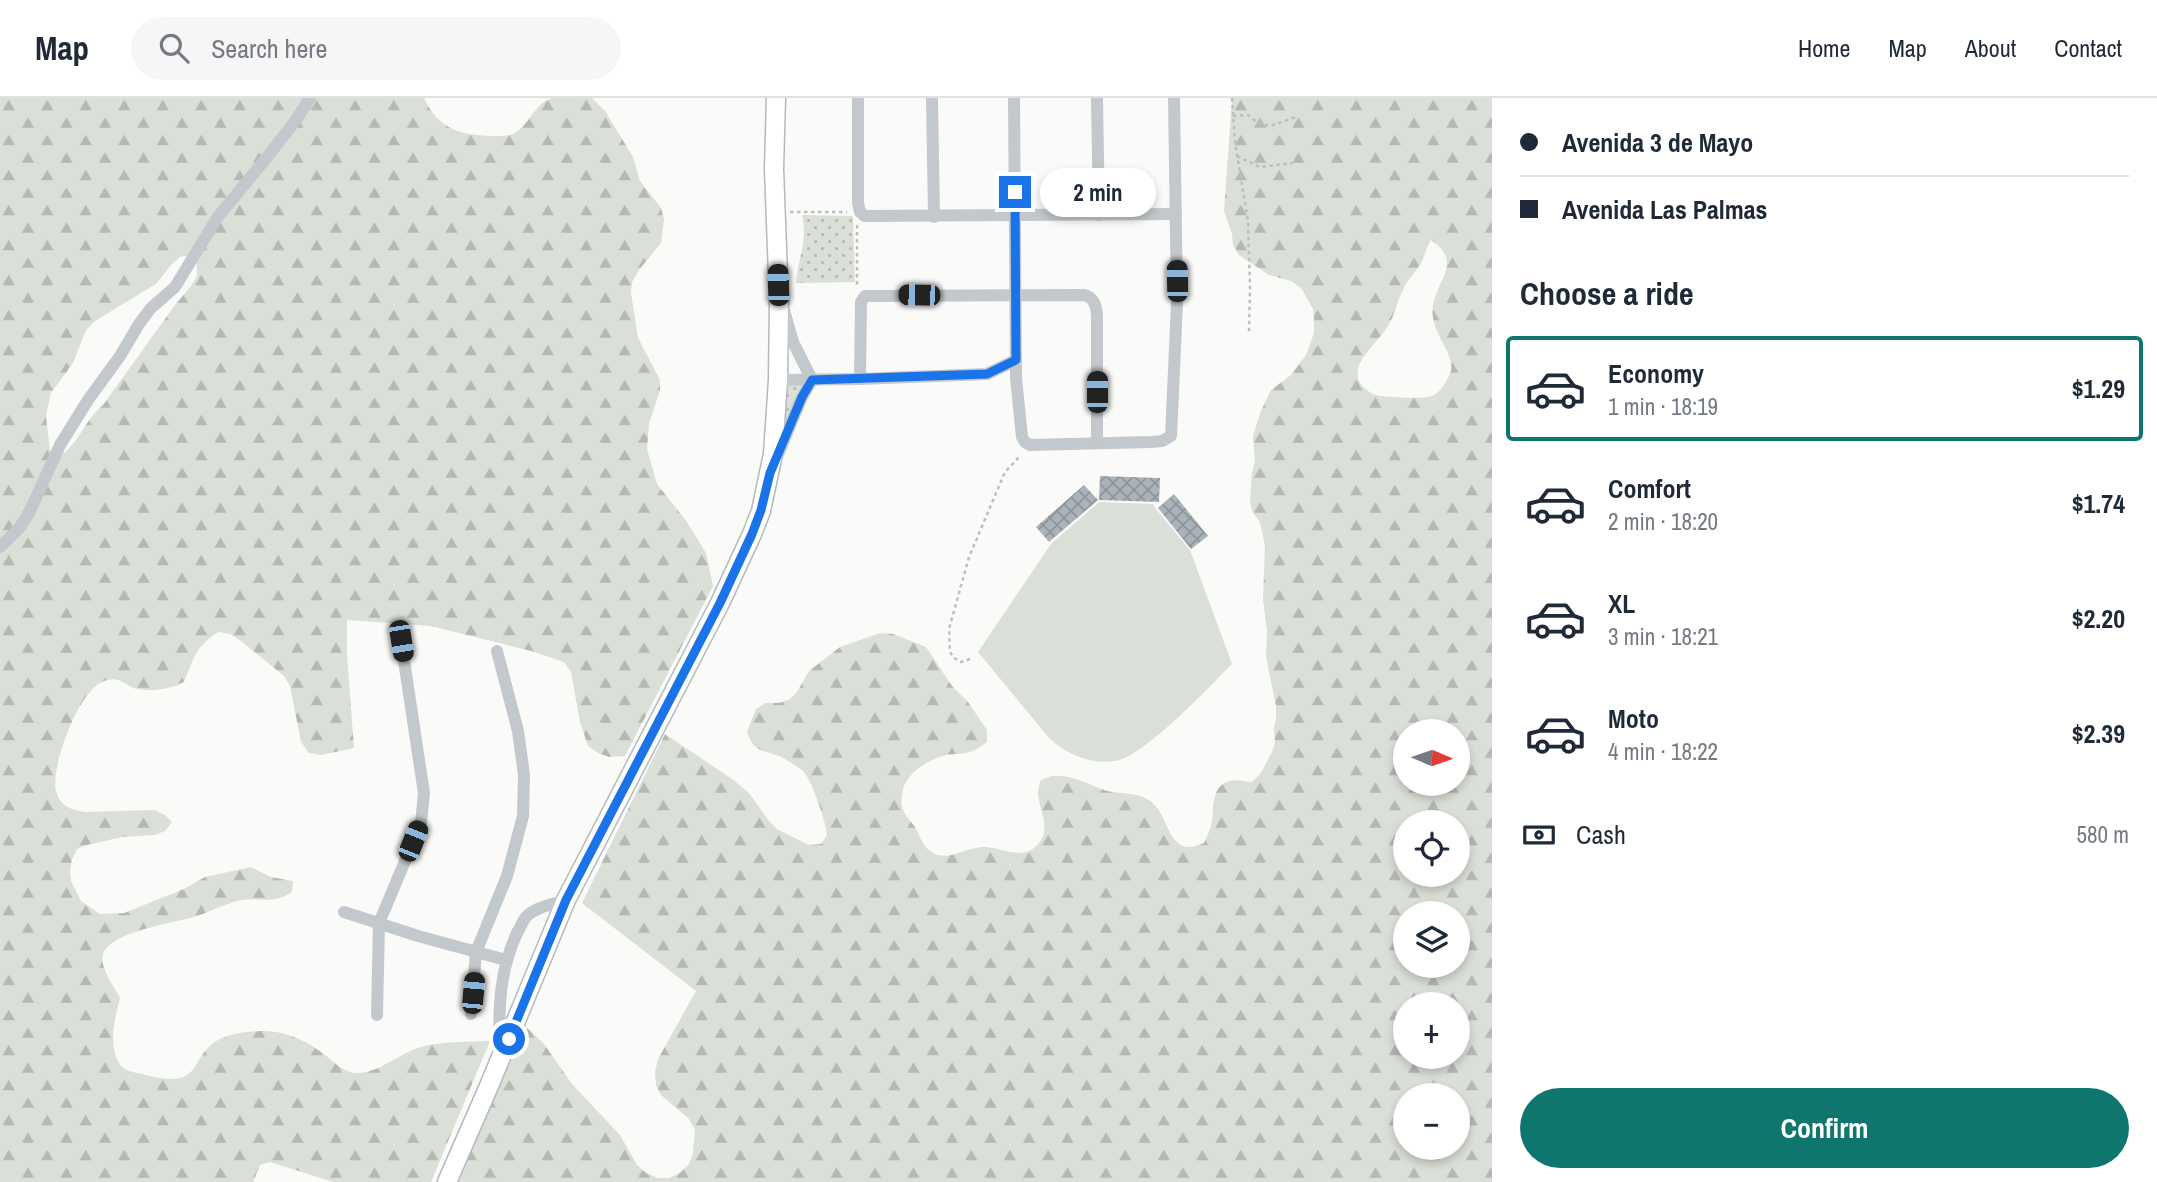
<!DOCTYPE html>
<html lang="en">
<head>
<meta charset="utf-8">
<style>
  :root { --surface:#fff; --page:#f6f6f7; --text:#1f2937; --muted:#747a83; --line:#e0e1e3; --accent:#0f766e }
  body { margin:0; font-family:"Archivo Narrow",sans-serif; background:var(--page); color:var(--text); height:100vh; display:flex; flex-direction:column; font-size:26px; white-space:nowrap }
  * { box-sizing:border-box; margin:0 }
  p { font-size:23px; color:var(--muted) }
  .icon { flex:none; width:38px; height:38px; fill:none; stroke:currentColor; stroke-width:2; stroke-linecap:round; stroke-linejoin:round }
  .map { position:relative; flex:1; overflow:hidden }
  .side { display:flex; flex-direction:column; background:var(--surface); width:665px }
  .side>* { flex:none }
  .guide { display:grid; align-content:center; height:154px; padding:0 28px; background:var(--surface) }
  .needle { width:46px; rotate:92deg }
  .buttons { position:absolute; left:1393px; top:621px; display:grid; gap:14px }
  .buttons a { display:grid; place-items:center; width:77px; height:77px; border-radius:50%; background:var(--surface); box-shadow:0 4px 10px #0003; font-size:35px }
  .end { position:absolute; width:32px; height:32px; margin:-16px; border:9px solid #1a73e8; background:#fff; box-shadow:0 0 0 4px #fff }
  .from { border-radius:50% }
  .bubble { position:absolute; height:49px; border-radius:24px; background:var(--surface); box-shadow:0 4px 10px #0003; font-size:23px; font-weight:700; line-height:49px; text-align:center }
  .car { position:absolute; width:21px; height:42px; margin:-21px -10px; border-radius:9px; box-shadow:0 0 5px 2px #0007; background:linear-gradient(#222 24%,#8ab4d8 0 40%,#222 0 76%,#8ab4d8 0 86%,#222 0) }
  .guide b { display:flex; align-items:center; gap:24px; height:66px; font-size:26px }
  .guide b+b { border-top:2px solid var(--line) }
  .guide i { width:18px; height:18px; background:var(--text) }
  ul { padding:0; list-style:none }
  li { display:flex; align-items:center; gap:21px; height:105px; margin:0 14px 10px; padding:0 14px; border:4px solid transparent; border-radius:7px }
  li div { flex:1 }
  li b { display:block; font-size:26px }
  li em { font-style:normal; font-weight:700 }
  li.current { border-color:var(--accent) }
  li>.icon { width:63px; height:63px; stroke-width:1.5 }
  h2 { padding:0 28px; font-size:32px; line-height:84px }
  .pay { display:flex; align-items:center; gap:18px; height:77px; padding:0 28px; font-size:26px }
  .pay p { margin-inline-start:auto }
  .cta { display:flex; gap:14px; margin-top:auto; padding:14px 28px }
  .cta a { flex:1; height:80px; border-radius:42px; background:var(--accent); color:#fff; font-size:28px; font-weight:700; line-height:80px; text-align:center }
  header { display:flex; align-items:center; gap:42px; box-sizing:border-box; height:98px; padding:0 35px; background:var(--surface); border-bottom:2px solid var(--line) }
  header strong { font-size:33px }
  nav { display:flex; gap:38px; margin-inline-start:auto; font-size:24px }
  .search { width:490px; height:63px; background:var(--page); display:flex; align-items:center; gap:18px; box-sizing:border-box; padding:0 24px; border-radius:38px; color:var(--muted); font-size:26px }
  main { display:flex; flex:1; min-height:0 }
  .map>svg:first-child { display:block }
  .green { fill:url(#green-dots) }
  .forest { fill:url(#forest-firs); fill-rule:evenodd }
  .pitch { fill:#dadfd7 }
  .building { fill:url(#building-cross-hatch) }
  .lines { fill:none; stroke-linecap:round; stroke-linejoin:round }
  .secondary-casing { stroke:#b3babf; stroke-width:21 }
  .path { stroke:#bbbfc2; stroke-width:2.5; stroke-dasharray:3.5 3.5; stroke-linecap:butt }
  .street { stroke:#c3c8cc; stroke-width:12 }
  .secondary { stroke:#fff; stroke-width:18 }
  .route { stroke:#1a73e8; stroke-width:9 }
</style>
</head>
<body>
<header>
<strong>Map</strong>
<div class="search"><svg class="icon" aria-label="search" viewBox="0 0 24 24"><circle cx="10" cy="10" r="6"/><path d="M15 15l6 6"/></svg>Search here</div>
<nav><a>Home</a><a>Map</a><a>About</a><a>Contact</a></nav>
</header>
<main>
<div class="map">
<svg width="1492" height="1084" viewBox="0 0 1492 1084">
  <defs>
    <pattern id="green-dots" width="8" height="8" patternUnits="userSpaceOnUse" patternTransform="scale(1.75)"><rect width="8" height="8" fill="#dadfd7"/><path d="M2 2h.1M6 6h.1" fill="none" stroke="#b4b9b4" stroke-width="1.8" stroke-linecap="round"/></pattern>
    <pattern id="forest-firs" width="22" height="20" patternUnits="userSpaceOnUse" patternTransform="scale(1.75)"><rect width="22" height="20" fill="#dadfd7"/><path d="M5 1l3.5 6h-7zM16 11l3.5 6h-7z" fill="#b4b9b4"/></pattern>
    <pattern id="building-cross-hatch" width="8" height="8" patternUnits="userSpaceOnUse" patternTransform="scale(1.75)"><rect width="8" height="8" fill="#aab3b9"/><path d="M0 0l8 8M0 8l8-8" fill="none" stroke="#8e969c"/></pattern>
  </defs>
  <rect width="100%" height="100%" fill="#fafaf8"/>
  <g class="green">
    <path d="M802,117l51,1 2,66 -59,1c2,-27 12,-39 6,-68z"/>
    <path d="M785,288h16l-18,45z"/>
  </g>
  <g class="forest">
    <path d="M0,0h424c14,31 36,37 67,38 9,0 19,1 27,-5 12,-9 19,-30 35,-33 12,0 27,0 39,0l13,13 28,46 7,24 21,27 3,12 -3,23 -22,27 -7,12 -1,11 7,45 22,42v10l-11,34 -2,25 10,35 30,38 19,31 7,33 -88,170 -16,1 -11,-4 -10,-7 -8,-24 -9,-50 -7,-10 -33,-11 -100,-25 -84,-6v35l7,93 -33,7 -12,-2 -8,-11 -11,-56 -6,-10 -43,-35 -11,-7 -12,-2c-23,15 -24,26 -34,50 -14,7 -31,10 -47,7 -13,-3 -16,-15 -35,-7 -23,9 -52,85 -46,109 3,14 15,19 28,21l71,-2 10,5 7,7 -7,9 -10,4 -33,2 -35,8 -10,4 -5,10 -2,12 1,10 10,20 19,13 24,-1 60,-24 21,-12 46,-10 20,10 22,4 -1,11c-19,13 -32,5 -51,8 -14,3 -27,10 -41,15 -22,8 -88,15 -97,39 -4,14 12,33 17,44 -5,18 -13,51 1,68 6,6 17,7 25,9 12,3 25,6 37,2 13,-5 15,-19 24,-28 13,-15 36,-17 54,-18 21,-1 43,8 60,21 12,8 20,20 36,21 23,0 42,-20 64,-26 22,-6 45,-5 69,-6l-59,141h-98l-63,-20 -10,3 -7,17h-253zM192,157l5,10v11l-6,10 -16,19 -72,100c-19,16 -23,37 -43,51l-10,-5 -4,-35 5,-23 22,-30 13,-33 9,-9 61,-37 15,-19 9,-8z"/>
    <path d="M1232,0h260v1084h-1037l69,-157 20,19 28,40 48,51 17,30 9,8 12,5h11l11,-5 9,-9 4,-11 2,-23 -6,-11 -28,-24 -5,-10 -1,-13 3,-13 38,-68 -114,-88 83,-169 67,45 17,14 20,28 8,8 32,16 12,-1 6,-9c-1,-13 -16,-58 -25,-65 -4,-3 -18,-12 -23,-14 -18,-7 -24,-3 -32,-24l9,-23 10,-6h12l11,-3 8,-8 12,-21 31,-24 40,-14 13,1 33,13 26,39 16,16 19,28v12c-5,4 -11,8 -18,10 -9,3 -18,1 -26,4 -16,5 -35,16 -40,33 -1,6 -3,14 0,20 2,7 8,12 12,18 6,11 9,24 23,28 15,4 31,-9 47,-8 19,1 39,15 54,-4 13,-16 -1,-34 -1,-51 0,-4 2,-7 2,-11 8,-4 12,-6 21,-5 15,1 31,10 46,15 14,3 29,1 42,9 22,14 17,61 55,43 3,-7 7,-14 8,-22 2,-14 -1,-34 17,-40 7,-2 16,1 23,1l9,-9 11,-21 3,-10 -1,-13 2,-12v-11l-10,-50 1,-25 -4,-32 2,-53 -5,-24 -7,-9 -3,-12 2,-28 3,-12 -2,-25 7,-23 11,-23 20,-15 15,-20 8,-22v-12l-1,-12 -12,-21 -10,-7 -22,-6 -30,-20 -6,-10 -1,-11 -8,-23zM1431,142c32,22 7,38 2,65 -5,28 25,49 17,69 -3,7 -10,18 -16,21 -7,5 -49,2 -58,0 -7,-2 -17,-10 -18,-17 -3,-13 7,-23 15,-33 5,-6 12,-13 16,-21 6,-10 8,-23 14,-34 4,-10 12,-17 18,-27 4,-7 5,-16 10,-23zM1405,634h53v52h-53zM1405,724h53v53h-53zM1405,816h53v52h-53zM1405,906h53v53h-53zM1405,998h53v52h-53z"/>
  </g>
  <path class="pitch" d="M1099,404l54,2 3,5 34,41 42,114c-23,23 -88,93 -117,97 -24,4 -48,-7 -65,-22l-72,-87 73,-108z"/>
  <g class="building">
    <path d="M1100,378l60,2 -1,24 -60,-2z"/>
    <path d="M1084,387l14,15 -49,42 -13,-15z"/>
    <path d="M1174,396l34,42 -17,13 -33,-41z"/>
  </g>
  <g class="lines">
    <defs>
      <path id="secondary" d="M447,1084l42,-96 77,-186 154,-297 32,-69 9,-23 12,-57 5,-74 1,-78 -5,-133 2,-71"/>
    </defs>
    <use href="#secondary" class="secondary-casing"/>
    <g class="path">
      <path d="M1232,0l3,44 13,79 2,67 -1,44"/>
      <path d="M1233,18l15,-1 10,8 12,3 26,-9"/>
      <path d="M1237,58l23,11 33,-4"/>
      <path d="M790,114h57"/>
      <path d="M857,127v63"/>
      <path d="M970,561l-9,3 -7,-4 -4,-6 -1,-23 20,-72 36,-85 16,-17"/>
    </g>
    <g class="street">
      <path d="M858,0v105l2,9 5,4 311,-2"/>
      <path d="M932,0l2,119"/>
      <path d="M1014,0l2,280 6,59 3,5 5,3 121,-3 11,-1 9,-5 6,-133 -3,-205"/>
      <path d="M1097,0l2,117"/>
      <path d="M860,281l1,-77 4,-6 220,-1c10,4 11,11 12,20v128"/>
      <path d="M778,282l82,-1 127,-5 29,-14"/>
      <path d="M777,359l25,-60 10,-17 -19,-38 -10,-35"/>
      <path d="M0,449l20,-20 9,-14 31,-68 28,-45 32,-44 19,-32 12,-16 24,-21 42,-69 47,-57 32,-41 14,-22"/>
      <path d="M344,814l74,24 88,24"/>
      <path d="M471,916l5,-62 31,-76 16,-60 1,-41 -6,-44 -21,-80"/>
      <path d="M377,917l2,-92 42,-100 3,-30 -23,-152"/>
      <path d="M500,956c-2,-43 -1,-84 18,-123 3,-4 5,-11 8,-14 9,-10 28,-13 40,-17"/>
    </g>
    <use href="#secondary" class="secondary"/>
  </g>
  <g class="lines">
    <path class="route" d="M509,941l57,-139 154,-297 32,-69 9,-24 9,-37 32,-76 10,-17 175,-6 29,-14 -1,-168"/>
  </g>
</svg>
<div class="buttons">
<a><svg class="needle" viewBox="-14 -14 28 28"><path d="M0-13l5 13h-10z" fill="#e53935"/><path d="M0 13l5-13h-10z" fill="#747a83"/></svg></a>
<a><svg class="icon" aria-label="locate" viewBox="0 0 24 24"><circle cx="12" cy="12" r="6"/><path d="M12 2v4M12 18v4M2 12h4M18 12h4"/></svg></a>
<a><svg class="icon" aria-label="layers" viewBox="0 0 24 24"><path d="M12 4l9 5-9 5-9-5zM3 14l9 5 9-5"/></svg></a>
<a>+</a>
<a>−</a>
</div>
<i class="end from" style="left:509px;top:941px"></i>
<i class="end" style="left:1015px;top:94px"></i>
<div class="bubble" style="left:1040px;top:70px;width:116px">2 min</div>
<i class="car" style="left:1177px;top:183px;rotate:359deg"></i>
<i class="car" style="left:778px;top:187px;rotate:358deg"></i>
<i class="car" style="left:919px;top:197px;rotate:271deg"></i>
<i class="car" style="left:1097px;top:294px;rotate:0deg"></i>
<i class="car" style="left:401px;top:543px;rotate:171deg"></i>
<i class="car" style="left:413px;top:743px;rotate:22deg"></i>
<i class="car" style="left:473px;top:895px;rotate:5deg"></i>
</div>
<section class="side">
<div class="guide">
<b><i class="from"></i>Avenida 3 de Mayo</b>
<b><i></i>Avenida Las Palmas</b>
</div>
<h2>Choose a ride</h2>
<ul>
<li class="current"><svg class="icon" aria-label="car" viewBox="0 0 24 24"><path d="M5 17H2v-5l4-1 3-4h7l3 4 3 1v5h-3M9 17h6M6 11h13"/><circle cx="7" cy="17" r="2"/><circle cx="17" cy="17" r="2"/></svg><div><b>Economy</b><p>1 min · 18:19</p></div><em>$1.29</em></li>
<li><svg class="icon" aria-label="car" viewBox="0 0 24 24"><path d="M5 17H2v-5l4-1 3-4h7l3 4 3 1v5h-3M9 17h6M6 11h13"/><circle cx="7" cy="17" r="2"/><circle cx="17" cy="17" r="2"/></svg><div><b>Comfort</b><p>2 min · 18:20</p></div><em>$1.74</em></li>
<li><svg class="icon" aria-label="car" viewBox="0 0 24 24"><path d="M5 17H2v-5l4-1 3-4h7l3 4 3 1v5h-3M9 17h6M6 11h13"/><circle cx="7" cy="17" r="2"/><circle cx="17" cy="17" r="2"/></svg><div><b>XL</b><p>3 min · 18:21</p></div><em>$2.20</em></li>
<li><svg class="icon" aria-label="car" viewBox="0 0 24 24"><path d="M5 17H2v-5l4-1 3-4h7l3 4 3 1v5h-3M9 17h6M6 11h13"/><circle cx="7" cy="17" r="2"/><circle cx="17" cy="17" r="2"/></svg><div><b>Moto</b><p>4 min · 18:22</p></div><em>$2.39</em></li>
</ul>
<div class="pay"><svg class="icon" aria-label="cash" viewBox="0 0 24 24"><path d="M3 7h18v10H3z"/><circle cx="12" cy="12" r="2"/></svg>Cash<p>580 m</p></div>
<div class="cta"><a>Confirm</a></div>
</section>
</main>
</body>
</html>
